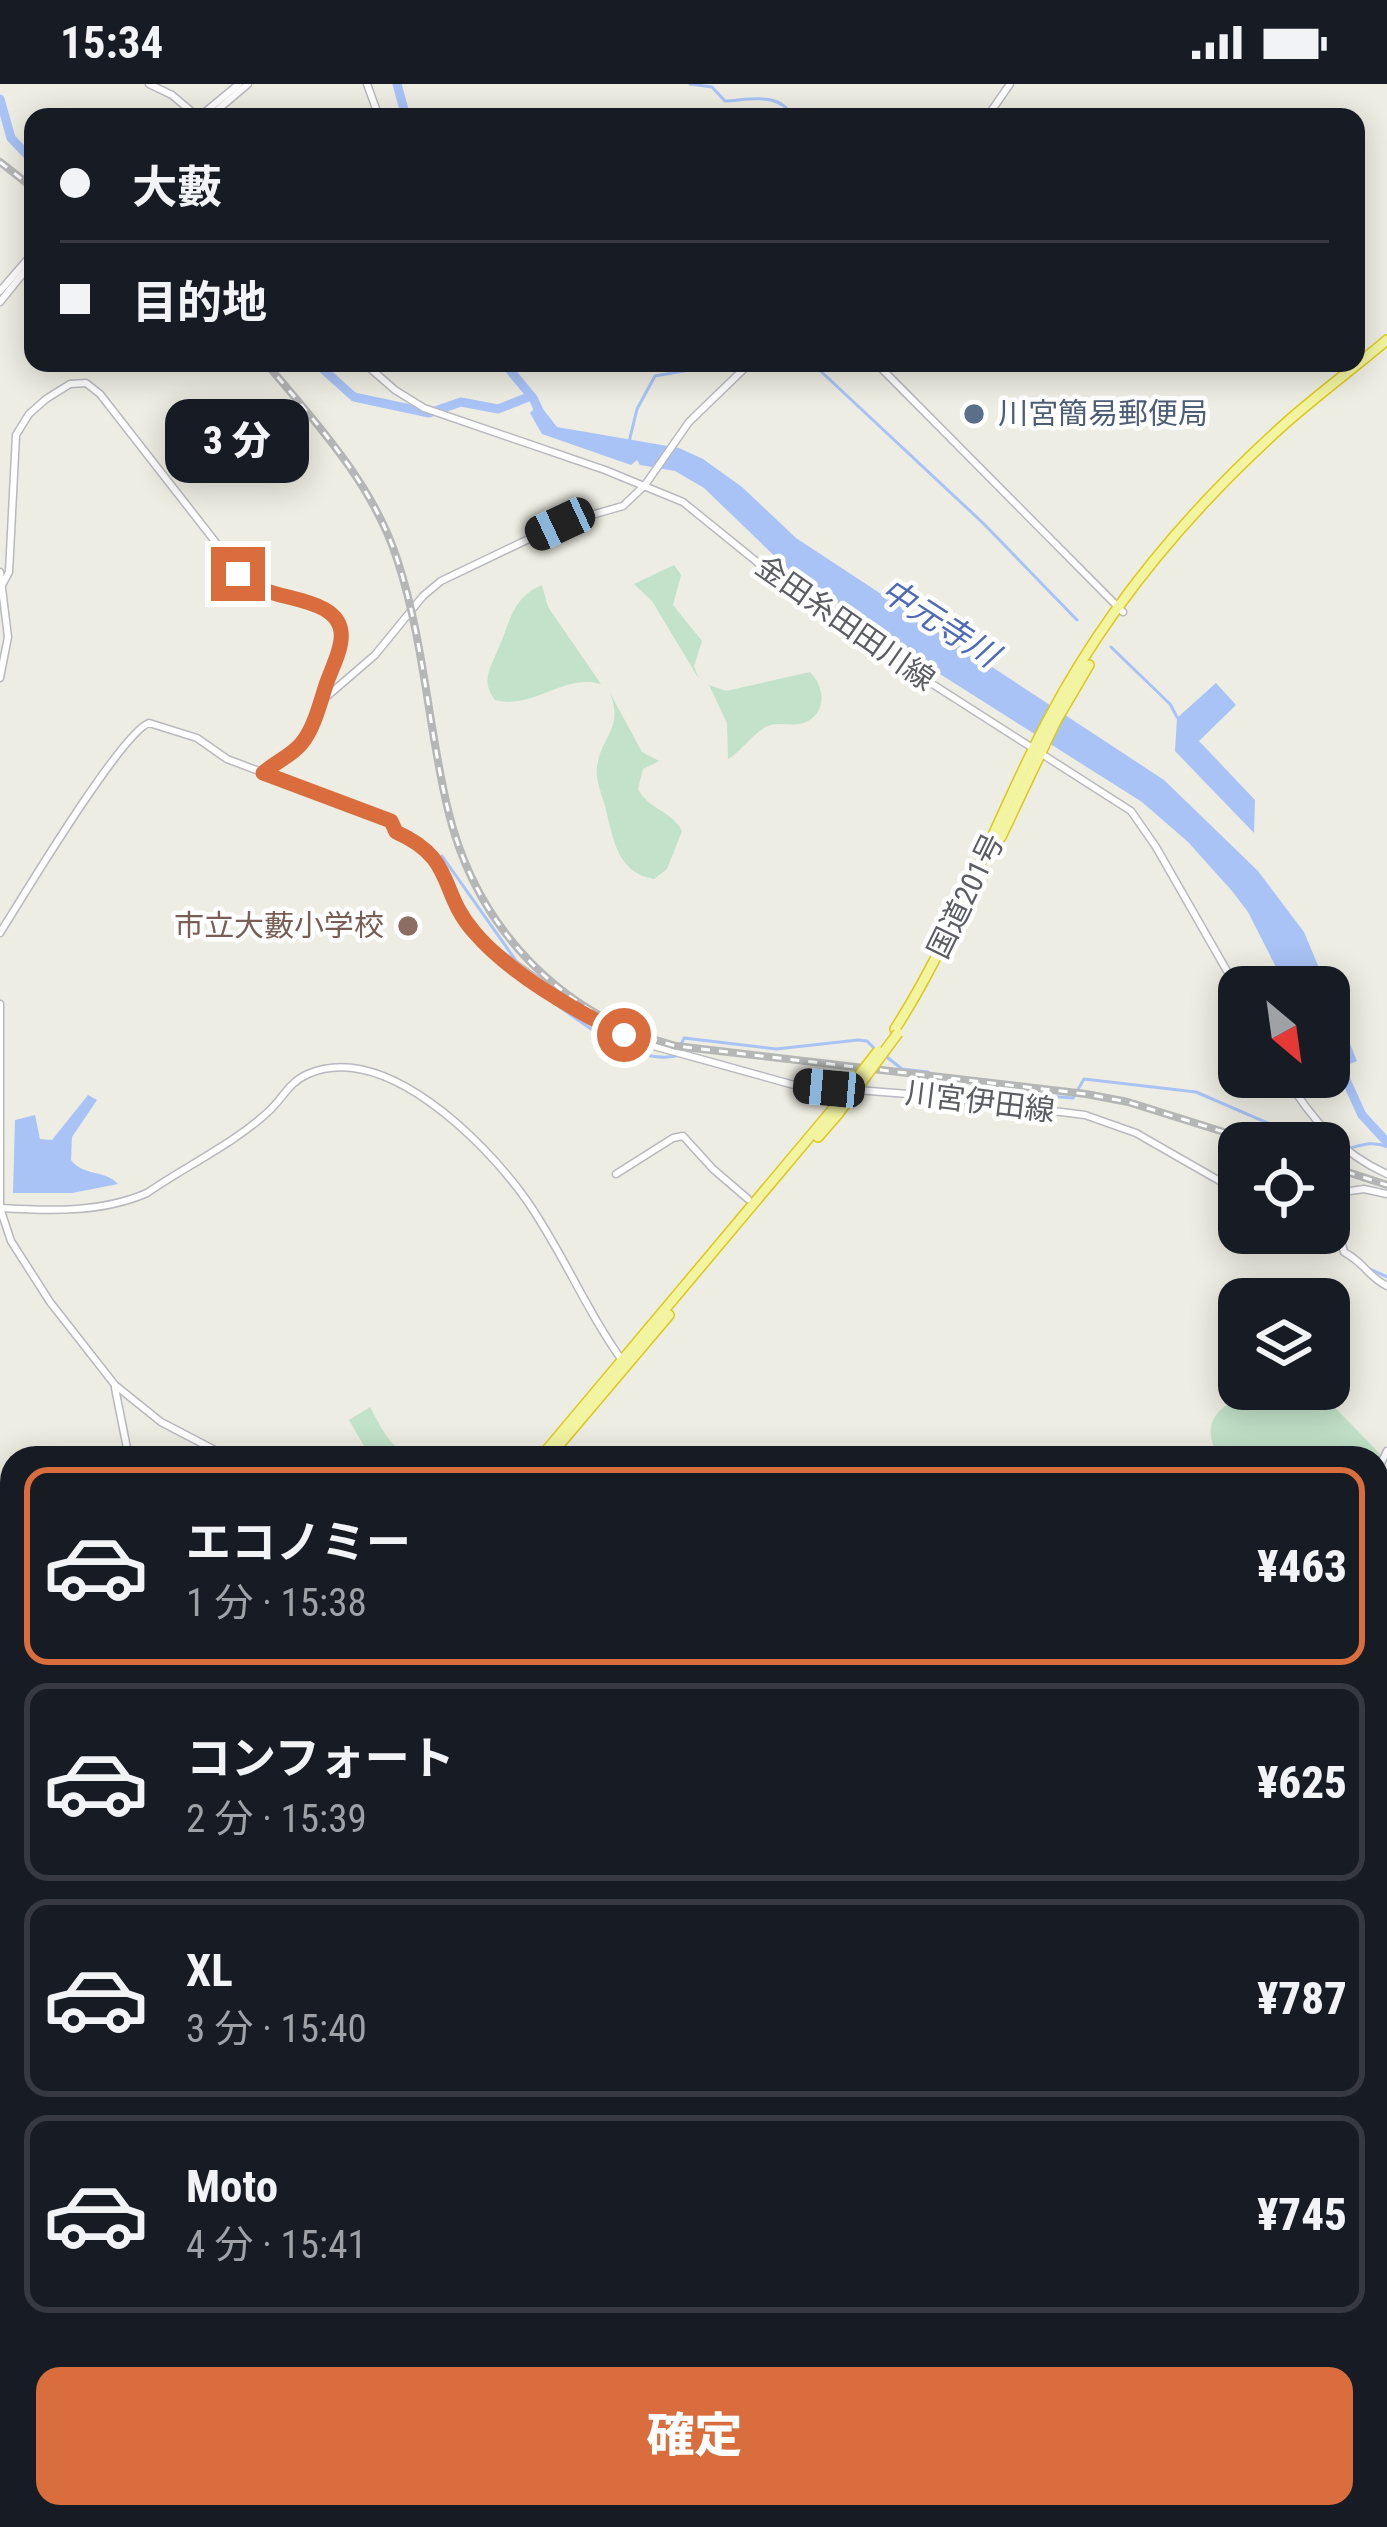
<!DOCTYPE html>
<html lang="ja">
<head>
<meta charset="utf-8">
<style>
  :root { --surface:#171b24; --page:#242831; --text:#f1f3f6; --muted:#9ea1a6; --line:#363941; --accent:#d96d3d }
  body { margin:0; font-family:"Roboto Condensed","Noto Sans JP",sans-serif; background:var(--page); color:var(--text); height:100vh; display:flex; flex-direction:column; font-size:45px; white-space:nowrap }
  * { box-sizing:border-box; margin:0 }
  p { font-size:39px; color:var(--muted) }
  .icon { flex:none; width:66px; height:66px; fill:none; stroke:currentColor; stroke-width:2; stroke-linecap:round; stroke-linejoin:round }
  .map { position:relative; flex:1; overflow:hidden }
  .details { position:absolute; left:0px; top:1362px; width:1389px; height:1083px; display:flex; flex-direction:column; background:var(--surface); border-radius:36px 36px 0 0; box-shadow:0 6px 30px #0003 }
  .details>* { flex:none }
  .banner { position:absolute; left:24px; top:24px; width:1341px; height:264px; border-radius:24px; box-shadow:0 6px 30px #0003; display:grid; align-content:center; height:264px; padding:0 36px; background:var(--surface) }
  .needle { width:78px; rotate:151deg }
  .fabs { position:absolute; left:1218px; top:882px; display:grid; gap:24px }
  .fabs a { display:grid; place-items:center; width:132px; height:132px; border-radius:24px; background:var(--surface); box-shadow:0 6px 30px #0003; font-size:60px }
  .end { position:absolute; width:54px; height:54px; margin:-27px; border:15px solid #d96d3d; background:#fff; box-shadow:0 0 0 6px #fff }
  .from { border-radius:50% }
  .bubble { position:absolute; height:84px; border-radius:24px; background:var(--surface); box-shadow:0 6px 30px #0003; font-size:39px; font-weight:800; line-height:84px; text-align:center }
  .car { position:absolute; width:36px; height:72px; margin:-36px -18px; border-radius:15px; box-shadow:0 0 9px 3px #0007; background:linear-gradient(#222 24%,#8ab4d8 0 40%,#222 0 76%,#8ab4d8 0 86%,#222 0) }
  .banner b { display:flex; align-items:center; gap:42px; height:114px; font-size:45px }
  .banner b+b { border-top:3px solid var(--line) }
  .banner i { width:30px; height:30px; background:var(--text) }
  ul { padding:21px 0 0; list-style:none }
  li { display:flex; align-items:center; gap:36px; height:198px; margin:0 24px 18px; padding:0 12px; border:6px solid var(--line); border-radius:24px }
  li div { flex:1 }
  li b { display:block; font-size:45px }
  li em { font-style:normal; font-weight:800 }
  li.current { border-color:var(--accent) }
  li>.icon { width:108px; height:108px; stroke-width:1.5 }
  .cta { display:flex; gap:24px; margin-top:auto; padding:24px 36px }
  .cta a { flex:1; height:138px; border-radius:24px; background:var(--accent); color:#fff; font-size:48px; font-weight:800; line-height:138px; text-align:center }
  .status { display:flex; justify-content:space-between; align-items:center; height:84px; padding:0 60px; background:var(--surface); direction:ltr }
  .status svg { height:33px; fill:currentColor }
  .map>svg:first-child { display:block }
  .green { fill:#c2e2c9 }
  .water { fill:#a9c3f7 }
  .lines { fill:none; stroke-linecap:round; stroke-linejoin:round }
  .stream { stroke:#a9c3f7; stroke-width:3 }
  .river { stroke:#a9c3f7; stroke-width:9 }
  .tertiary-casing { stroke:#b8b9be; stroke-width:9 }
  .secondary-casing { stroke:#b9bac0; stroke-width:9 }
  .primary-casing { stroke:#e4dd65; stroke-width:12 }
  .trunk-casing { stroke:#dbca15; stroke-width:12 }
  .tertiary { stroke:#fff; stroke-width:6 }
  .secondary { stroke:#fff; stroke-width:6 }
  .primary { stroke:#f2f7ae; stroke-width:9 }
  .trunk { stroke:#f2f4a1; stroke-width:9 }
  .rail-casing { stroke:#b5b6b6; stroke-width:8 }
  .rail { stroke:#fff; stroke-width:3; stroke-dasharray:9; stroke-linecap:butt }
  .trunk-bridge-casing { stroke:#dbca15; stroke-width:12; stroke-linecap:butt }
  .trunk-bridge { stroke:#f2f4a1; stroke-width:9 }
  .route { stroke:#d96d3d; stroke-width:15 }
  .service-dot { fill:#5c6f8a; stroke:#fff; stroke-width:4.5 }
  .education-dot { fill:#8d6e63; stroke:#fff; stroke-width:4.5 }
  .labels { text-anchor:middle; stroke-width:9; stroke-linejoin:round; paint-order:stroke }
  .service-label { font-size:30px; fill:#4e5e75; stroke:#fff; text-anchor:start }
  .street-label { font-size:30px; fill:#5b5d62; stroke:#fff }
  .education-label { font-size:30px; fill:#785e54; stroke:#fff; text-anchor:end }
  .water-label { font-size:33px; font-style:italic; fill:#4e6ab8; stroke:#fff }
</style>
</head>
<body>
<div class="status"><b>15:34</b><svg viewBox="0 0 49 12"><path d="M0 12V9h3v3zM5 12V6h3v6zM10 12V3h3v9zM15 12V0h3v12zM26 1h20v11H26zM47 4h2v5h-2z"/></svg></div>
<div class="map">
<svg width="1387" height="2443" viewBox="0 0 1387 2443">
  <rect width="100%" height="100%" fill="#edede3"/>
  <g class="green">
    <path d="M674,481l7,10 -8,30 29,36 -8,25 5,13 -47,-78 -18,-17z"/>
    <path d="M542,501l6,22 53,77c-37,-11 -68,26 -106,16 -15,-19 -4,-33 4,-53 12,-27 13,-49 43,-62z"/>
    <path d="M810,588c14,14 18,39 -4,50 -13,6 -28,-2 -40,5 -14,7 -24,24 -38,32l-1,-36 -18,-38 17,6z"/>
    <path d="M610,609l32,59 17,9 -16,8 -5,20c10,20 34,22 44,42l-15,38 -13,10c-35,-6 -40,-36 -47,-65 -3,-16 -12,-31 -10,-47 4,-31 27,-38 13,-74z"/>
    <path d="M1251,1305h66l62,64c5,9 5,17 -2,23v-18h-158c-21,-40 1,-49 32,-69z"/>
    <path d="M370,1323c13,23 19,42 46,51h-45l-22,-38z"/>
  </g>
  <g class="water">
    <path d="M539,320l18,23 122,21 24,11 39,28 54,51 368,242 94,91 46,61 23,55h-41l-38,-75 -16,-21 -44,-49 -46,-40 -281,-178 1,-4 -74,-51 -84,-81 -29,-17 -35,-6 -3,-5 -6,5 -89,-31 -12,-21z"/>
    <path d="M1216,599l20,22 -37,36 56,59 -1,33 -79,-82 2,-33z"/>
    <path d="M1329,908l28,69 -28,12z"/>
    <path d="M88,1011l9,5 -25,37 -1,23c13,17 33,9 47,24l-46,9h-59l2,-73 20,-5 5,24 12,1z"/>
    <path d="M32,2433h102l2,6 -5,4h-109z"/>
  </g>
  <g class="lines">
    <g class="stream">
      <path d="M690,0l22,3 13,14c24,-1 56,-10 67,16"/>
      <path d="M812,279l172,161 93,96"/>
      <path d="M629,358l8,-33 18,-33 40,-7 10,-6"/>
      <path d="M1111,563l59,57 7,13"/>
      <path d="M442,772l75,106"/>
      <path d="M543,911c35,24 87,70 133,61l8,-18 92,11 82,-9 9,1 8,8"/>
      <path d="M883,970l19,15 26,3 2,10 31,8 112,8 11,-19 112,13 118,51"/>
      <path d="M1329,1065c21,5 36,-12 58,-2"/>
      <path d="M1329,1123l6,38 19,16"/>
      <path d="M1368,1184l19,9"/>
      <path d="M1377,2027l10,1"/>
      <path d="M946,2433l48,10"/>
      <path d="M1006,2443l29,-10"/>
    </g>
    <g class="river">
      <path d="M397,0l9,33"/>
      <path d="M0,15l11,39 22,23"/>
      <path d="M316,279l38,34 75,16 32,-11 37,7 33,-13"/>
      <path d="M504,279l29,35 9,19"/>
      <path d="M1329,959l33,72 25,27"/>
      <path d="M1243,2433l22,10"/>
    </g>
    <defs>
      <g id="tertiary">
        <path d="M367,0l12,33"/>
        <path d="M199,33l40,-33"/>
        <path d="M209,33l39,-33"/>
        <path d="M987,33l23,-33"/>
        <path d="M0,207l33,-38"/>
        <path d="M0,218l33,-41"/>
        <path d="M876,279l247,249"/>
        <path d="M0,488l8,65 -8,41"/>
        <path d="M2,501l7,-13 7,-137 13,-21 17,-15 24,-15 16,-1 14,11 149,191 75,24 13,11 5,14 -1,17 -17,39 1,8"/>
        <path d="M263,689l39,-30 23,-45 50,-43 48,-59 18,-15 119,-57 63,-18 22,-21 44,-63 61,-59"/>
        <path d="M0,920v204l11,33 39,61 65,83 46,37 69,36"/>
        <path d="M616,1090l57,-36 10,-2 30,33 35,30"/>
        <path d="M1329,1111l15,57c22,12 23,24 43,34"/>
        <path d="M0,1124c49,3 101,5 147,-15 39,-27 88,-50 122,-82 14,-13 20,-29 39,-37 77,-33 176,67 217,124 37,52 61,113 99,165"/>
        <path d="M115,1304l14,70"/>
        <path d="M1377,1387l10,-20"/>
        <path d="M0,1472l12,3"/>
        <path d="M1377,1934l10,-1"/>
        <path d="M0,1948l12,-2"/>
        <path d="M1377,2391l10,-11"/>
        <path d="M669,2433l11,10"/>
        <path d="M419,2443l9,-10"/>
      </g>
      <g id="secondary">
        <path d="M149,0l23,11 26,22"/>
        <path d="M364,279l31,27 29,18 181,62 78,32 132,107 316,202 25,36 83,145"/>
        <path d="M0,849c22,-35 121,-200 149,-210l48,15 30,21 164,62 5,11c63,27 44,71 86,109l109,77 48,24 155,43 139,11 152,19 51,18 103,59"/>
        <path d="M1286,993c25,42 56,77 101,97"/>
        <path d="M1329,1110l35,-5 23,5"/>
        <path d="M1377,1647l10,-10"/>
        <path d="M1116,2433l15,10"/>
        <path d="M930,2443l9,-10"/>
      </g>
      <g id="primary">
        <path d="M0,1652l12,4"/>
        <path d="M157,2433l6,10"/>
        <path d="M165,2433l5,10"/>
        <path d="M1306,2433l24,10"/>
      </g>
      <g id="trunk">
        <path d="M1001,753l55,-116 33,-56"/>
        <path d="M895,945c63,-98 99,-208 154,-311 59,-112 145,-213 239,-297 32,-28 67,-54 99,-81"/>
        <path d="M818,1053l20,-23"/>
        <path d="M540,1374l293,-349"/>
        <path d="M548,1374l121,-143"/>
        <path d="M0,2188l12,-25"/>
        <path d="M0,2205l12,-25"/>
      </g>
    </defs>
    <use href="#tertiary" class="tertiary-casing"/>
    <use href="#secondary" class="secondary-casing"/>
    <use href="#primary" class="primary-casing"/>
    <use href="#trunk" class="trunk-casing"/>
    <use href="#tertiary" class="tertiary"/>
    <use href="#secondary" class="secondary"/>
    <use href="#primary" class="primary"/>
    <use href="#trunk" class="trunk"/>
    <defs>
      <g id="rail">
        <path d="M0,78l33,26"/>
        <path d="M266,279c50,60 107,121 131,196 27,81 31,168 51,251 28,117 111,205 228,236l410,48 42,8 131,41"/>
        <path d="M1329,1082l58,19"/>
        <path d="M0,1559l12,4"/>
        <path d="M1377,2366l10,6"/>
      </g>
    </defs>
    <use href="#rail" class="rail-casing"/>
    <use href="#rail" class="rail"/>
    <defs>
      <g id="trunk-bridge">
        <path d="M833,1025l45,-58"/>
        <path d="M838,1030l60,-81"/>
      </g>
    </defs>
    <use href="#trunk-bridge" class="trunk-bridge-casing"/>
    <use href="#trunk-bridge" class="trunk-bridge"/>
  </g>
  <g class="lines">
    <path class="route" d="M238,490c24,24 58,20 86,35 33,18 10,51 2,76 -6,18 -12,44 -25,59 -10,12 -27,19 -38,29l128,48 5,11c61,27 42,60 79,101 35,41 101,78 149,102"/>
  </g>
  <circle class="service-dot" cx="974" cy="330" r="12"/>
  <circle class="education-dot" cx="408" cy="842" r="12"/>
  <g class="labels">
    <g class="service-label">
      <text x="998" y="340">川宮簡易郵便局</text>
    </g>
    <g class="street-label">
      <text transform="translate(845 539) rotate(35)" y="10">金田糸田田川線</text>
      <text transform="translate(966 812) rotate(-64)" y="10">国道201号</text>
      <text transform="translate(980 1018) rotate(7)" y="10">川宮伊田線</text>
    </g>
    <g class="education-label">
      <text x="384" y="852">市立大藪小学校</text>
    </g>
    <g class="water-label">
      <text transform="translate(940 538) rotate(33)" y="12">中元寺川</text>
    </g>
  </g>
</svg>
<div class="fabs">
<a><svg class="needle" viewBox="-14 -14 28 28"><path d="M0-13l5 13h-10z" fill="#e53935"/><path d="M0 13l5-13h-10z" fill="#9ea1a6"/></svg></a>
<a><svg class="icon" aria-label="locate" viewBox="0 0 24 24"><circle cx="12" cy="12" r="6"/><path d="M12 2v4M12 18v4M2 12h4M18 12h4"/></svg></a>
<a><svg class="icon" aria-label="layers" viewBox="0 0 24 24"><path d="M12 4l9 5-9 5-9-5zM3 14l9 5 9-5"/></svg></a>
</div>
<i class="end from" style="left:624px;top:951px"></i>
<i class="end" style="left:238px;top:490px"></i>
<div class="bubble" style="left:165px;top:315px;width:144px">3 分</div>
<i class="car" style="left:560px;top:440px;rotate:245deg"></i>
<i class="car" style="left:829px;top:1004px;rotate:275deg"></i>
<div class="banner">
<b><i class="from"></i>大藪</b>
<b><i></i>目的地</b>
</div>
<section class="details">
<ul>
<li class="current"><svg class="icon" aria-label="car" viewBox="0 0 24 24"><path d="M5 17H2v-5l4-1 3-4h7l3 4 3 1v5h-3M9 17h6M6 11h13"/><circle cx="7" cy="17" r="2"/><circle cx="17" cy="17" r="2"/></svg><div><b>エコノミー</b><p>1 分 · 15:38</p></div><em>¥463</em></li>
<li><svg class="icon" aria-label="car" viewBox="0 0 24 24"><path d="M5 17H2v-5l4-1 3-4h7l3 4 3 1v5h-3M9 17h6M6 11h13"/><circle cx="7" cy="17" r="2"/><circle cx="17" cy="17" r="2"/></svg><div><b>コンフォート</b><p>2 分 · 15:39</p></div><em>¥625</em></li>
<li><svg class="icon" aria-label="car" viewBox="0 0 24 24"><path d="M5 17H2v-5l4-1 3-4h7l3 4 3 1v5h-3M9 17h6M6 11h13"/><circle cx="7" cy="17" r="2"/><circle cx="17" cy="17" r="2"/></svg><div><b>XL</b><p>3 分 · 15:40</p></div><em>¥787</em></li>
<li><svg class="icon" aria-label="car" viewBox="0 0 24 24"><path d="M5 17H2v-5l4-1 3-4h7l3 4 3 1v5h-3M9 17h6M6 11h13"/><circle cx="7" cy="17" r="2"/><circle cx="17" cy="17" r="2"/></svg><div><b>Moto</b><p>4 分 · 15:41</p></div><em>¥745</em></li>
</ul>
<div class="cta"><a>確定</a></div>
</section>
</div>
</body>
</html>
